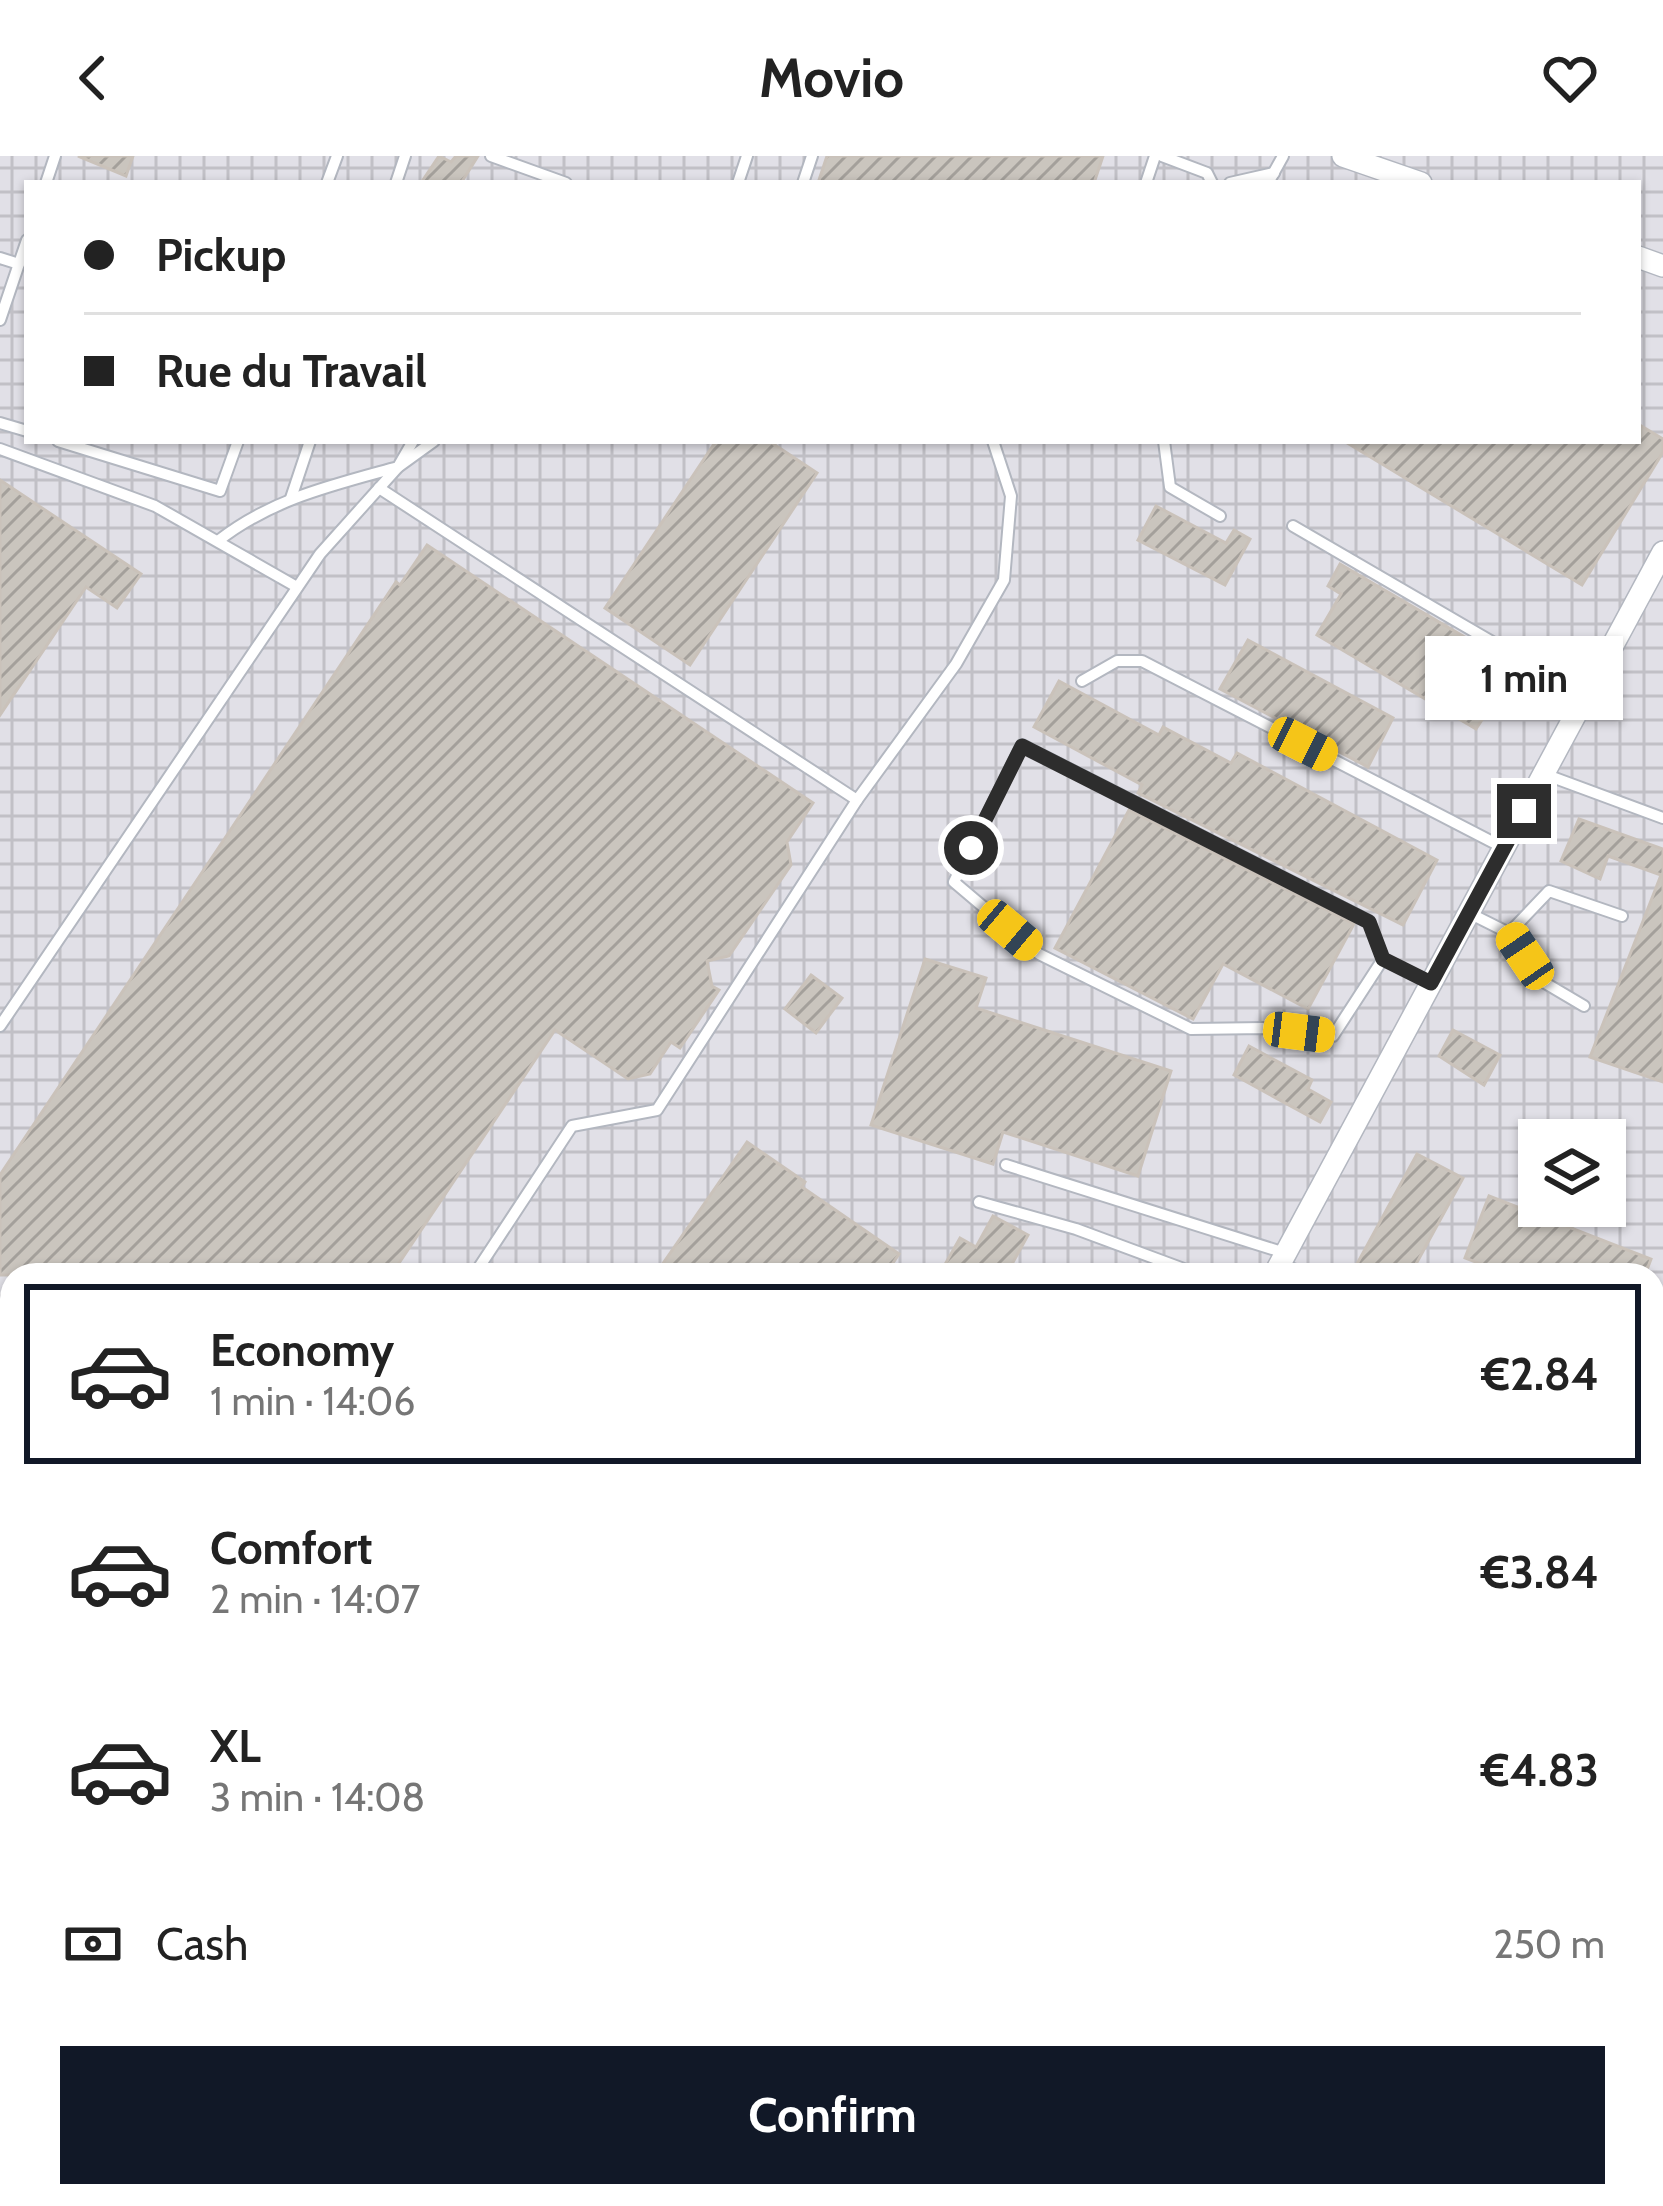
<!DOCTYPE html>
<html lang="en">
<head>
<meta charset="utf-8">
<style>
  :root { --surface:#fff; --page:#f2f2f2; --text:#222; --muted:#767676; --line:#e0e0e0; --accent:#111827 }
  body { margin:0; font-family:Cabin,sans-serif; background:var(--page); color:var(--text); height:100vh; display:flex; flex-direction:column; font-size:45px; white-space:nowrap }
  * { box-sizing:border-box; margin:0 }
  p { font-size:39px; color:var(--muted) }
  .icon { flex:none; width:66px; height:66px; fill:none; stroke:currentColor; stroke-width:2; stroke-linecap:round; stroke-linejoin:round }
  .map { position:relative; flex:1; overflow:hidden }
  .side { position:absolute; left:0px; top:1107px; width:1665px; height:945px; display:flex; flex-direction:column; background:var(--surface); border-radius:36px 36px 0 0; box-shadow:0 3px 9px #0004 }
  .side>* { flex:none }
  .banner { position:absolute; left:24px; top:24px; width:1617px; height:264px; border-radius:0px; box-shadow:0 3px 9px #0004; display:grid; align-content:center; height:264px; padding:0 60px; background:var(--surface) }
  .buttons { position:absolute; left:1518px; top:963px; display:grid; gap:24px }
  .buttons a { display:grid; place-items:center; width:108px; height:108px; border-radius:0px; background:var(--surface); box-shadow:0 3px 9px #0004; font-size:60px }
  .end { position:absolute; width:54px; height:54px; margin:-27px; border:15px solid #2d2d2d; background:#fff; box-shadow:0 0 0 6px #fff }
  .from { border-radius:50% }
  .bubble { position:absolute; height:84px; border-radius:0px; background:var(--surface); box-shadow:0 3px 9px #0004; font-size:39px; font-weight:800; line-height:84px; text-align:center }
  .car { position:absolute; width:36px; height:72px; margin:-36px -18px; border-radius:15px; box-shadow:0 0 9px 3px #0007; background:linear-gradient(#f5c518 24%,#345 0 40%,#f5c518 0 76%,#345 0 86%,#f5c518 0) }
  .banner b { display:flex; align-items:center; gap:42px; height:114px; font-size:45px }
  .banner b+b { border-top:3px solid var(--line) }
  .banner i { width:30px; height:30px; background:var(--text) }
  ul { padding:21px 0 0; list-style:none }
  li { display:flex; align-items:center; gap:36px; height:180px; margin:0 24px 18px; padding:0 36px; border:6px solid transparent; border-radius:0px }
  li div { flex:1 }
  li b { display:block; font-size:45px }
  li em { font-style:normal; font-weight:800 }
  li.selected { border-color:var(--accent) }
  li>.icon { width:108px; height:108px; stroke-width:1.5 }
  .pay { display:flex; align-items:center; gap:30px; height:132px; padding:0 60px; font-size:45px }
  .pay p { margin-inline-start:auto }
  .action { display:flex; gap:24px; margin-top:auto; padding:24px 60px }
  .action a { flex:1; height:138px; border-radius:0px; background:var(--accent); color:#fff; font-size:48px; font-weight:800; line-height:138px; text-align:center }
  header { display:flex; justify-content:space-between; align-items:center; height:156px; padding:0 60px; background:var(--surface); font-size:54px; font-weight:800 }
  .map>svg:first-child { display:block }
  .industrial { fill:url(#industrial-grid); fill-rule:evenodd }
  .building { fill:url(#building-hatch); stroke:#cac2ba; stroke-width:3 }
  .lines { fill:none; stroke-linecap:round; stroke-linejoin:round }
  .service-casing { stroke:#b3b7c0; stroke-width:14 }
  .minor-casing { stroke:#b3b7c0; stroke-width:24 }
  .service { stroke:#fff; stroke-width:10 }
  .minor { stroke:#fff; stroke-width:21 }
  .route { stroke:#2d2d2d; stroke-width:15 }
</style>
</head>
<body>
<header><svg class="icon" aria-label="back" viewBox="0 0 24 24"><path d="M15 5l-7 7 7 7"/></svg>Movio<svg class="icon" aria-label="heart" viewBox="0 0 24 24"><path d="M12 20l-8-8c-3-5 5-10 8-4 3-6 11-1 8 4z"/></svg></header>
<div class="map">
<svg width="1663" height="2050" viewBox="0 0 1663 2050">
  <defs>
    <pattern id="industrial-grid" width="8" height="8" patternUnits="userSpaceOnUse" patternTransform="scale(3)"><rect width="8" height="8" fill="#e1e0e7"/><path d="M0 4h8M4 0v8" fill="none" stroke="#c1c0c6"/></pattern>
    <pattern id="building-hatch" width="6" height="6" patternUnits="userSpaceOnUse" patternTransform="scale(3)"><rect width="6" height="6" fill="#cac5be"/><path d="M-1 1l2-2M0 6l6-6M5 7l2-2" fill="none" stroke="#a4a09b"/></pattern>
  </defs>
  <rect width="100%" height="100%" fill="#eee7e0"/>
  <path class="industrial" d="M0,0h1663v2050h-1591l-2,-10h1583v-921h-1641v832l-12,-17zM27,27h1611v258h-1611zM1539,984h66v66h-66z"/>
  <g class="building">
    <path d="M78,0h55l-7,20z"/>
    <path d="M439,0l12,6 5,-6h22l-17,27h-40z"/>
    <path d="M827,0h276l-9,27h-276z"/>
    <path d="M1638,268l25,15v13l-81,133 -238,-144h294z"/>
    <path d="M716,285h53l48,32 -127,192 -85,-57z"/>
    <path d="M0,324l141,94 -24,34 -31,-21 -86,128z"/>
    <path d="M1156,350l70,37 8,-13 16,9 -25,46 -87,-45z"/>
    <path d="M427,389l386,258 -26,39 4,23 -62,91 -22,5 5,25 7,4 -39,58 -9,-6 -21,32 -22,5 -73,-49 -164,245h-391v-100l396,-593 4,3z"/>
    <path d="M1340,408l174,102 -18,42 -5,-2 -15,23 -159,-94 24,-41 -13,-8z"/>
    <path d="M1248,484l145,78 -25,49 -148,-78z"/>
    <path d="M1059,525l100,54 4,-8 68,36 6,-10 200,107 -34,65 -265,-132 4,-8 -108,-58z"/>
    <path d="M1129,654l225,114 -46,85 -85,-45 -30,55 -138,-71z"/>
    <path d="M1579,663l84,30v233l-73,-25 71,-182 -53,-19 -8,23 -39,-18z"/>
    <path d="M925,803l61,19 -10,30 195,63 -33,105 -135,-44 -10,32 -122,-39z"/>
    <path d="M811,819l31,23 -26,35 -31,-24z"/>
    <path d="M1453,874l47,25 -16,30 -45,-29z"/>
    <path d="M1249,890l63,34 -4,9 23,13 -11,20 -86,-47z"/>
    <path d="M747,986l58,40 -3,5 97,67 -14,21h-230z"/>
    <path d="M1417,998l46,24 -53,97h-33l-20,-11z"/>
    <path d="M1489,1040l162,63 -6,16h-136l-44,-17z"/>
    <path d="M993,1060l35,19 -22,40h-67l21,-37 16,9z"/>
  </g>
  <g class="lines">
    <defs>
      <g id="service">
        <path d="M491,0l75,27"/>
        <path d="M1162,0l45,17 5,10"/>
        <path d="M46,27l9,-27"/>
        <path d="M327,27l10,-27"/>
        <path d="M396,27l9,-27"/>
        <path d="M738,27l9,-27"/>
        <path d="M803,27l9,-27"/>
        <path d="M1146,27l9,-27"/>
        <path d="M1230,27l44,-10"/>
        <path d="M1268,27l15,-27"/>
        <path d="M0,102l19,6"/>
        <path d="M0,164l27,-80"/>
        <path d="M0,267l27,8"/>
        <path d="M58,285l162,50 18,-50"/>
        <path d="M1164,285l6,46 50,29"/>
        <path d="M0,293l155,57 142,81"/>
        <path d="M379,332l478,312"/>
        <path d="M291,342l19,-57"/>
        <path d="M1293,370l292,170"/>
        <path d="M218,385c53,-42 115,-56 180,-74l15,-26"/>
        <path d="M1082,525l35,-20h25l362,187"/>
        <path d="M1544,618l119,44"/>
        <path d="M1469,757l40,20 31,47 44,26"/>
        <path d="M1509,777l40,-42 73,25"/>
        <path d="M1383,803l-50,77 -68,-8 -74,1 -152,-75 -85,-72 68,-137 347,176 14,38 48,24"/>
        <path d="M0,870l320,-472 78,-87 36,-26"/>
        <path d="M1006,1009l279,88"/>
        <path d="M979,1046l97,27 124,46"/>
        <path d="M1280,1108l29,11"/>
        <path d="M474,1119l98,-149 85,-16 200,-310 99,-136 48,-84 7,-84 -18,-55"/>
        <path d="M1653,1250l10,4"/>
        <path d="M0,1679l12,7"/>
        <path d="M377,2040l15,10"/>
        <path d="M1082,2040l12,10"/>
        <path d="M726,2050l5,-10"/>
        <path d="M915,2050l5,-10"/>
        <path d="M997,2050l2,-10"/>
        <path d="M1194,2050l3,-10"/>
        <path d="M1322,2050l3,-10"/>
        <path d="M1424,2050l3,-10"/>
        <path d="M1611,2050l3,-10"/>
      </g>
      <g id="minor">
        <path d="M1343,0l78,27"/>
        <path d="M1638,101l25,9"/>
        <path d="M1274,1119l389,-723"/>
        <path d="M1653,1910l10,4"/>
        <path d="M24,2050l7,-10"/>
      </g>
    </defs>
    <use href="#service" class="service-casing"/>
    <use href="#minor" class="minor-casing"/>
    <use href="#service" class="service"/>
    <use href="#minor" class="minor"/>
  </g>
  <g class="lines">
    <path class="route" d="M971,692l51,-102 347,176 14,37 48,24 93,-172"/>
  </g>
</svg>
<div class="buttons">
<a><svg class="icon" aria-label="layers" viewBox="0 0 24 24"><path d="M12 4l9 5-9 5-9-5zM3 14l9 5 9-5"/></svg></a>
</div>
<i class="end from" style="left:971px;top:692px"></i>
<i class="end" style="left:1524px;top:655px"></i>
<div class="bubble" style="left:1425px;top:480px;width:198px">1 min</div>
<i class="car" style="left:1303px;top:588px;rotate:117deg"></i>
<i class="car" style="left:1010px;top:774px;rotate:130deg"></i>
<i class="car" style="left:1525px;top:800px;rotate:326deg"></i>
<i class="car" style="left:1299px;top:876px;rotate:97deg"></i>
<div class="banner">
<b><i class="from"></i>Pickup</b>
<b><i></i>Rue du Travail</b>
</div>
<section class="side">
<ul>
<li class="selected"><svg class="icon" aria-label="car" viewBox="0 0 24 24"><path d="M5 17H2v-5l4-1 3-4h7l3 4 3 1v5h-3M9 17h6M6 11h13"/><circle cx="7" cy="17" r="2"/><circle cx="17" cy="17" r="2"/></svg><div><b>Economy</b><p>1 min · 14:06</p></div><em>€2.84</em></li>
<li><svg class="icon" aria-label="car" viewBox="0 0 24 24"><path d="M5 17H2v-5l4-1 3-4h7l3 4 3 1v5h-3M9 17h6M6 11h13"/><circle cx="7" cy="17" r="2"/><circle cx="17" cy="17" r="2"/></svg><div><b>Comfort</b><p>2 min · 14:07</p></div><em>€3.84</em></li>
<li><svg class="icon" aria-label="car" viewBox="0 0 24 24"><path d="M5 17H2v-5l4-1 3-4h7l3 4 3 1v5h-3M9 17h6M6 11h13"/><circle cx="7" cy="17" r="2"/><circle cx="17" cy="17" r="2"/></svg><div><b>XL</b><p>3 min · 14:08</p></div><em>€4.83</em></li>
</ul>
<div class="pay"><svg class="icon" aria-label="cash" viewBox="0 0 24 24"><path d="M3 7h18v10H3z"/><circle cx="12" cy="12" r="2"/></svg>Cash<p>250 m</p></div>
<div class="action"><a>Confirm</a></div>
</section>
</div>
</body>
</html>
